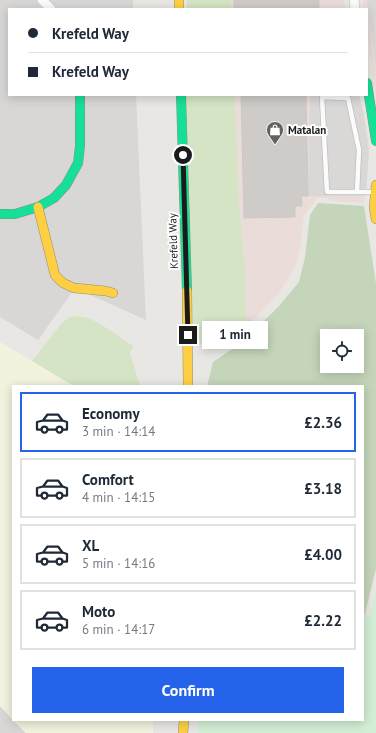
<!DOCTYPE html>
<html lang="en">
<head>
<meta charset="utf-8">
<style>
  :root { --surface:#fff; --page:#f6f6f7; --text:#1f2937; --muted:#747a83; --line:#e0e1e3; --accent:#2563eb }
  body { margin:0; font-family:"PT Sans",sans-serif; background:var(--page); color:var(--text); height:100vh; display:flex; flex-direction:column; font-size:15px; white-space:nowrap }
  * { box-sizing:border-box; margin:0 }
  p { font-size:13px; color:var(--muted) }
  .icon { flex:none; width:22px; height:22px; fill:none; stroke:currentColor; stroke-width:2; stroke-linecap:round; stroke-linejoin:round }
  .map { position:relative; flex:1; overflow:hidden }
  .drawer { position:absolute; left:12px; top:385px; width:352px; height:336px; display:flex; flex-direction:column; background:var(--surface); border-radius:0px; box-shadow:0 2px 10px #0003 }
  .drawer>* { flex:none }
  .hud { position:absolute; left:8px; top:8px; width:360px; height:88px; border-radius:0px; box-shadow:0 2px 10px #0003; display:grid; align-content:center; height:88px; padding:0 20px; background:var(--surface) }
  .fabs { position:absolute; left:320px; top:329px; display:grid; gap:8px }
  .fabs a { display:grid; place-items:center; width:44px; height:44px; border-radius:0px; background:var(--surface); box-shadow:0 2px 10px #0003; font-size:20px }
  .end { position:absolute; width:18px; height:18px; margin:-9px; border:5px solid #1b1b1b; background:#fff; box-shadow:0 0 0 2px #fff }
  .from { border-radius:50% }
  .bubble { position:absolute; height:28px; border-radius:0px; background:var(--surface); box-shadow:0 2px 10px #0003; font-size:13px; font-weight:700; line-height:28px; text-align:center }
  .hud b { display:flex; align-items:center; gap:14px; height:38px; font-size:15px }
  .hud b+b { border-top:1px solid var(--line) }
  .hud i { width:10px; height:10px; background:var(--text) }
  ul { padding:7px 0 0; list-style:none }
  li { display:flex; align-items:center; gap:12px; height:60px; margin:0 8px 6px; padding:0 12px; border:2px solid var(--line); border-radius:0px }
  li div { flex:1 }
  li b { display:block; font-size:15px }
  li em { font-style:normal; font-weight:700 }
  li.on { border-color:var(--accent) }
  li>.icon { width:36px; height:36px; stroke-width:1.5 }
  .cta { display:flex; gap:8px; margin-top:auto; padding:8px 20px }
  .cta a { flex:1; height:46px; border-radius:0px; background:var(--accent); color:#fff; font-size:16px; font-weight:700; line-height:46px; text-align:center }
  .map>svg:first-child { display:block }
  .residential { fill:#d8d7d5 }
  .commercial { fill:#eadcd9 }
  .education { fill:#f2f2de }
  .grass { fill:#d4e4c4 }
  .forest { fill:#c4d5ba; fill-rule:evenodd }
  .park { fill:#d2eed4 }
  .parking { fill:#d9d8d7 }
  .building { fill:#cecbc8; stroke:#ccc9c5 }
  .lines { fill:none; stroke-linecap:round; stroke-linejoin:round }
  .lane-casing { stroke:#c0bfbe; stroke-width:6 }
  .street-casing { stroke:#c0bfbe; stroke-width:10 }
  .fast-casing { stroke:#8e907d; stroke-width:10 }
  .slow-casing { stroke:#8e907d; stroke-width:10 }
  .lane { stroke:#fcfbfb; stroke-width:4.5 }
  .street { stroke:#fcfbfb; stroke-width:9 }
  .fast { stroke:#16e098; stroke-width:9 }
  .slow { stroke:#ffcf43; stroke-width:9 }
  .route { stroke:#1b1b1b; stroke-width:5 }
  .labels { text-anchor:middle; stroke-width:4; stroke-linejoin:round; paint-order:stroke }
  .poi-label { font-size:11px; font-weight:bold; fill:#1b1b1b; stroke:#fff; text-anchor:start }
  .street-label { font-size:11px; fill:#1b1b1b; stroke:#fff }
</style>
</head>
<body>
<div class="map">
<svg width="376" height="733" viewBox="0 0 376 733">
  <rect width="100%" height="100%" fill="#e9e7e3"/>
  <g class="residential">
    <path d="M0,0h133v9h-124v86h127l10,225 -71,-32 -37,52 -38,-23z"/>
    <path d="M0,706l13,14 13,13h-26z"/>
  </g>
  <g class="commercial">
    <path d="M231,0h113l1,9h-114z"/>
    <path d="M363,0h13v98l-9,-68v-21h-3z"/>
    <path d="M235,95h124l9,43 1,13 -5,52 -33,-2 -4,-3h-10l-13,18 -3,29 -6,23 -16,25 -27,28 -6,-3 -1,-51 -6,-63z"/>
  </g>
  <g class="education">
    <path d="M0,342l74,44h-61v334l-13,-14z"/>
    <path d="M13,720h140v13h-127z"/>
  </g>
  <g class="grass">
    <rect x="187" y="0" width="44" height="9"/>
    <path d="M185,95h50l4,109 6,63 1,50 6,4 -8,8 -8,4 -21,6 -14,5 -2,-5 -6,-1z"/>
    <path d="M74,316l14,2 11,5 34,23 -3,7 10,33h-66l-42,-25 30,-38 6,-5z"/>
  </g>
  <path class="forest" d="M318,203l46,3 12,78v285l-11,45 -2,1v-229h-156l6,-24 32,-22 34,-34 20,-24 6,-25 5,-42zM327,336h30v30h-30z"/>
  <path class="park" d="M376,589v144h-178v-13h165v-101l7,-4z"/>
  <g class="parking">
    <path d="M367,0h9v66z"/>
    <path d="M310,95h49l5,20 5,36 -3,45h-58z"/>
  </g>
  <g class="building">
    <rect x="234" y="0" width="85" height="9"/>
    <path d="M241,95h65l2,101h-7l1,10h-7v11l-51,1z"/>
  </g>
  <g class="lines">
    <defs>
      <path id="lane" d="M357,192l2,-42 -11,-52 -26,-1 5,95h47"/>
      <g id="street">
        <path d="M42,0l9,9"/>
        <path d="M354,0l1,9"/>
      </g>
      <g id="fast">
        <path d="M367,83l9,58"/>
        <path d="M181,95l6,196"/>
        <path d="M0,214h15l23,-7 16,-9 12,-13 12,-22 2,-17v-51"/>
      </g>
      <g id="slow">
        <path d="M179,0v9"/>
        <path d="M376,185l-2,23 2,11"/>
        <path d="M38,207l17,68 8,8 11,5 32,3 7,2"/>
        <path d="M187,291l1,95"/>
        <path d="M183,733l1,-13"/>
      </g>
    </defs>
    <use href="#lane" class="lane-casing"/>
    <use href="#street" class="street-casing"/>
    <use href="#fast" class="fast-casing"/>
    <use href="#slow" class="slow-casing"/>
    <use href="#lane" class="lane"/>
    <use href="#street" class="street"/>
    <use href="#fast" class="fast"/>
    <use href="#slow" class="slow"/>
  </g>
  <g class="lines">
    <path class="route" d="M183,155l5,180"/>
  </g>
  <defs>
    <symbol id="shop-pin" viewBox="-11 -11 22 30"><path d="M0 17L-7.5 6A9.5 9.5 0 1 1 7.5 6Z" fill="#636261" stroke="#fff"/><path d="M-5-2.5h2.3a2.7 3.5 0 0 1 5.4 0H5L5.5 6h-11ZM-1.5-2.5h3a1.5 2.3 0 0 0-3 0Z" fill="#fff"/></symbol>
  </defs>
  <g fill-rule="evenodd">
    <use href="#shop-pin" x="265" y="120" width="20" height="27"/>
  </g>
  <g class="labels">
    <g class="poi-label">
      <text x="288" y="134">Matalan</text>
    </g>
    <g class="street-label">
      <text transform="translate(173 241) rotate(-92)" y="4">Krefeld Way</text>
    </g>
  </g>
</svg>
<div class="fabs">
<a><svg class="icon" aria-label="locate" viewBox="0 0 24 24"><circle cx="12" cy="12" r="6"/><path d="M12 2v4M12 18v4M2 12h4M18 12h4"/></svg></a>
</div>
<i class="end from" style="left:183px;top:155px"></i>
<i class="end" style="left:188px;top:335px"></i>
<div class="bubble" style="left:202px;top:321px;width:66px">1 min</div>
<div class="hud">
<b><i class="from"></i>Krefeld Way</b>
<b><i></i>Krefeld Way</b>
</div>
<section class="drawer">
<ul>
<li class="on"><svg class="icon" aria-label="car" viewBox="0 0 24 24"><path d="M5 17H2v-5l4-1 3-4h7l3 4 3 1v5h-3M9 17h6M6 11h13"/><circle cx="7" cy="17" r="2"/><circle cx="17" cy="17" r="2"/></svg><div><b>Economy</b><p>3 min · 14:14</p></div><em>£2.36</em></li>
<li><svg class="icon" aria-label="car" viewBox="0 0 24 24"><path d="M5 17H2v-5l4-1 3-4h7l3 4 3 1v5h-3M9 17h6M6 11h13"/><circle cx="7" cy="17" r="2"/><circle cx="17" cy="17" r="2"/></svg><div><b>Comfort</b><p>4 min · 14:15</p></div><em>£3.18</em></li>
<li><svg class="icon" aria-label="car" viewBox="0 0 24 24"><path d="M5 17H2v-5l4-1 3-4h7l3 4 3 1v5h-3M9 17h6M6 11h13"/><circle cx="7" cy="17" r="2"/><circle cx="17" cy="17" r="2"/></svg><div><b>XL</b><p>5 min · 14:16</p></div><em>£4.00</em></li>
<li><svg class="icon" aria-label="car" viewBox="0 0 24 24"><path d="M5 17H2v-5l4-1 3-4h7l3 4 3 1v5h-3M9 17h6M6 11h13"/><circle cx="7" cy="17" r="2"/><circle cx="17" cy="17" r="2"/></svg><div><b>Moto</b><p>6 min · 14:17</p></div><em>£2.22</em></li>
</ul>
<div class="cta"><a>Confirm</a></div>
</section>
</div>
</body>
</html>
